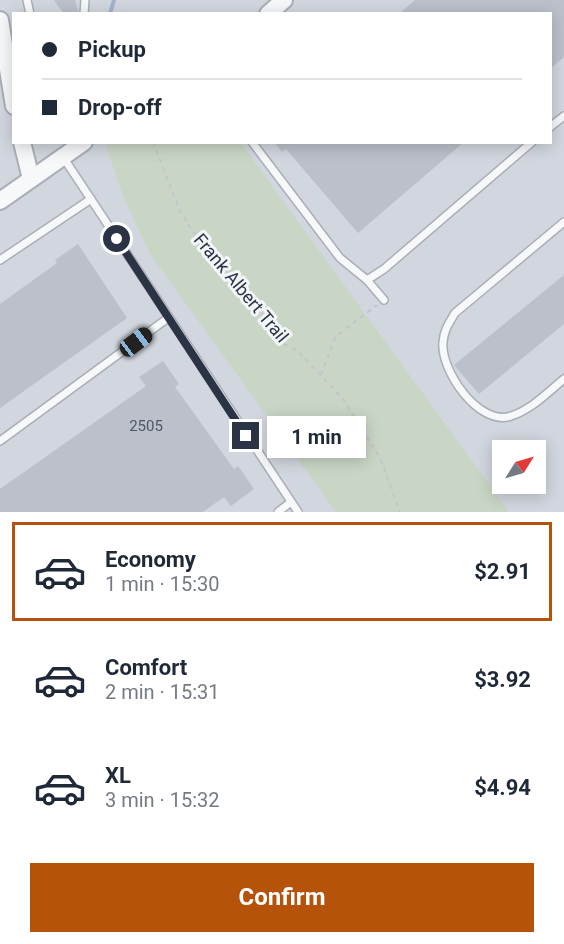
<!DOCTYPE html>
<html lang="en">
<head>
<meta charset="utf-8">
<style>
  :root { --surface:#fff; --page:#f6f6f7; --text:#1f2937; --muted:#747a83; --line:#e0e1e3; --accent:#b45309 }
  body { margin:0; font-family:Roboto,sans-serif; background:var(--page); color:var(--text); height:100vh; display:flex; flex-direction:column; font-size:22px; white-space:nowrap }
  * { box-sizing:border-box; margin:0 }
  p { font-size:20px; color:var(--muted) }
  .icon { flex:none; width:33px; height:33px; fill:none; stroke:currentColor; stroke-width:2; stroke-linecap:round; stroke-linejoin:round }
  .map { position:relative; height:512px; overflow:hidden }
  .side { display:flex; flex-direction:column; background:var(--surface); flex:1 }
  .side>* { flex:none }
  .top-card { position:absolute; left:12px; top:12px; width:540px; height:132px; border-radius:0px; box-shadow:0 3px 15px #0003; display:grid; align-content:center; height:132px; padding:0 30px; background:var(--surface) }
  .needle { width:39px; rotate:53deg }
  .fabs { position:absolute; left:492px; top:440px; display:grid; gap:12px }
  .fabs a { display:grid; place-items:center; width:54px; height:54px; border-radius:0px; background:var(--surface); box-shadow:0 3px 15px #0003; font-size:30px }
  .end { position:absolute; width:27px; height:27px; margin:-14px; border:8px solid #2b3445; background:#fff; box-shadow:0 0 0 3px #fff }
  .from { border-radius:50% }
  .bubble { position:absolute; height:42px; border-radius:0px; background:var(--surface); box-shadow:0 3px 15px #0003; font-size:20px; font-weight:700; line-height:42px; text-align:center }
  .car { position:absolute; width:18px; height:36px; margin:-18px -9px; border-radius:8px; box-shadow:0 0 4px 2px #0007; background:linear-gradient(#222 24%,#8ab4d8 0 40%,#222 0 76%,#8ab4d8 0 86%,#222 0) }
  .top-card b { display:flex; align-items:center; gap:21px; height:57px; font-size:22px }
  .top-card b+b { border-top:2px solid var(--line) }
  .top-card i { width:15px; height:15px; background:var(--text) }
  ul { padding:10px 0 0; list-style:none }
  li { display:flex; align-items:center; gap:18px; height:99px; margin:0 12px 9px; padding:0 18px; border:3px solid transparent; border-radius:0px }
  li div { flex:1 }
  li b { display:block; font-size:22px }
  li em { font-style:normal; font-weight:700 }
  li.on { border-color:var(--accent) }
  li>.icon { width:54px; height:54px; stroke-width:1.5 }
  .action { display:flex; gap:12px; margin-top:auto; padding:12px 30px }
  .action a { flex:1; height:69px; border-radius:0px; background:var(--accent); color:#fff; font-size:24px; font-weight:700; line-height:69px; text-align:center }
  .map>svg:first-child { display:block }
  .built { fill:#d2d6de; fill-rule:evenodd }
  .green { fill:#c9d6c5 }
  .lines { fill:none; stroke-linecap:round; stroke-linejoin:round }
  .stream { stroke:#9fb4cc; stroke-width:4 }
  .building { fill:#bbc0ca }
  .service-casing { stroke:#a9aeb7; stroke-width:10 }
  .tertiary-casing { stroke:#a9aeb7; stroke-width:20 }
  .path { stroke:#c2c5cb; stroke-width:2; stroke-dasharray:4.5 4.5; stroke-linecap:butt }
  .service { stroke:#f7f8fa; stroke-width:7 }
  .tertiary { stroke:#f7f8fa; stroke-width:16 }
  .route { stroke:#2b3445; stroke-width:8 }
  .labels { text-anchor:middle; stroke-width:6; stroke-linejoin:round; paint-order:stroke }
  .number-label { font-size:15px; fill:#4f5766 }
  .street-label { font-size:18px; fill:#2b3445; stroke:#f4f6f9 }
</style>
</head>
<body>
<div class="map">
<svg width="564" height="512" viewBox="0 0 564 512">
  <rect width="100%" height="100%" fill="#e4e7ec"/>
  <path class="built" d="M0,0h564v512h-564zM14,14h536v128h-536zM502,450h34v33h-34z"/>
  <path class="green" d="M112,142l129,1 268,369h-173l-186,-258 -28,-61 -16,-47z"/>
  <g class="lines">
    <path class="stream" d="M110,14l4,-14"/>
  </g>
  <g class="building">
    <path d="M54,0h21l4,14h-15z"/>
    <path d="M415,0h149v57l-14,12v-55h-151z"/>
    <path d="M274,142h190l-106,91 -72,-84 -4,3z"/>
    <path d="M78,244l49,74 -127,90v-104l57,-41 -2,-3z"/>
    <path d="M564,275v49l-85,70 -25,-29z"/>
    <path d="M163,361l16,23 -4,3 59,82 4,-3 16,23 -23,17 -7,-9 -21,15h-203v-23l146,-103 -7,-9z"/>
  </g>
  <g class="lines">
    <defs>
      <g id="service">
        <path d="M27,0l3,14"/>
        <path d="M84,14l1,-14"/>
        <path d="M550,127l14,-11"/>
        <path d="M252,142l88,116 27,22 17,20"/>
        <path d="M63,157l235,355"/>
        <path d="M564,222l-109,91c-6,10 -11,17 -12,29 -3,28 36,85 68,74 20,-6 37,-24 53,-37"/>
        <path d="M0,260l91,-61"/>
        <path d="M367,280l17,-11 148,-127"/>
        <path d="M0,441l168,-123"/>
        <path d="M278,512l13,-10"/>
      </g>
      <g id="tertiary">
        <path d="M268,14l16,-14"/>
        <path d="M0,20l14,86"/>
        <path d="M22,142l9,37"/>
        <path d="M0,201l84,-59"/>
      </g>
    </defs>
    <use href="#service" class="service-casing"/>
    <use href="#tertiary" class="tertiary-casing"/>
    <g class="path">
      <path d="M153,142l27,69 12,19 54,64 36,49 15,7 46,49 37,59 20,54"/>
      <path d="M321,375l15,-39 41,-31"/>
    </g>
    <use href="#service" class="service"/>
    <use href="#tertiary" class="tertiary"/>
  </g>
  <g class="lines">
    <path class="route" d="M117,239l129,197"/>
  </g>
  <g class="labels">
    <g class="number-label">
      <text x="146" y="431">2505</text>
    </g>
    <g class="street-label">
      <text transform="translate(241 288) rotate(50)" y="6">Frank Albert Trail</text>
    </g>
  </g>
</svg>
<div class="fabs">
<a><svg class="needle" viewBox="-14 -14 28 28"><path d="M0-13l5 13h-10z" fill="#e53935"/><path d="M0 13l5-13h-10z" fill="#747a83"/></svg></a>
</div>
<i class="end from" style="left:117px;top:239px"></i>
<i class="end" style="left:246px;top:436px"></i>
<div class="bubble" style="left:267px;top:416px;width:99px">1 min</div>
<i class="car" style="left:136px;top:342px;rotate:53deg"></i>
<div class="top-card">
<b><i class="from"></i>Pickup</b>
<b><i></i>Drop-off</b>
</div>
</div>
<section class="side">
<ul>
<li class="on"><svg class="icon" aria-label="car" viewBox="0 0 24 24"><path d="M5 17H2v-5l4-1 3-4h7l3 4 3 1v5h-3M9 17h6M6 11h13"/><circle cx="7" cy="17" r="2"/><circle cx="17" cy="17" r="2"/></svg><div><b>Economy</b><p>1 min · 15:30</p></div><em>$2.91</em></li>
<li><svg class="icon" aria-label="car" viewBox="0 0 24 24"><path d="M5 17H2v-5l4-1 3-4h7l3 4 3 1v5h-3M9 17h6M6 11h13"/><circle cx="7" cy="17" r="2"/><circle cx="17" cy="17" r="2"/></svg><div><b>Comfort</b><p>2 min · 15:31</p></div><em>$3.92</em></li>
<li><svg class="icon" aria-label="car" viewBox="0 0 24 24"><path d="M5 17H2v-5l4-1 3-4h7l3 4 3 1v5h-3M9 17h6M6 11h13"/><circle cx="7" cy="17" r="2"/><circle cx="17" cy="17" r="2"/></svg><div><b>XL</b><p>3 min · 15:32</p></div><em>$4.94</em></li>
</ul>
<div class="action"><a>Confirm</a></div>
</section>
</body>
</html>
